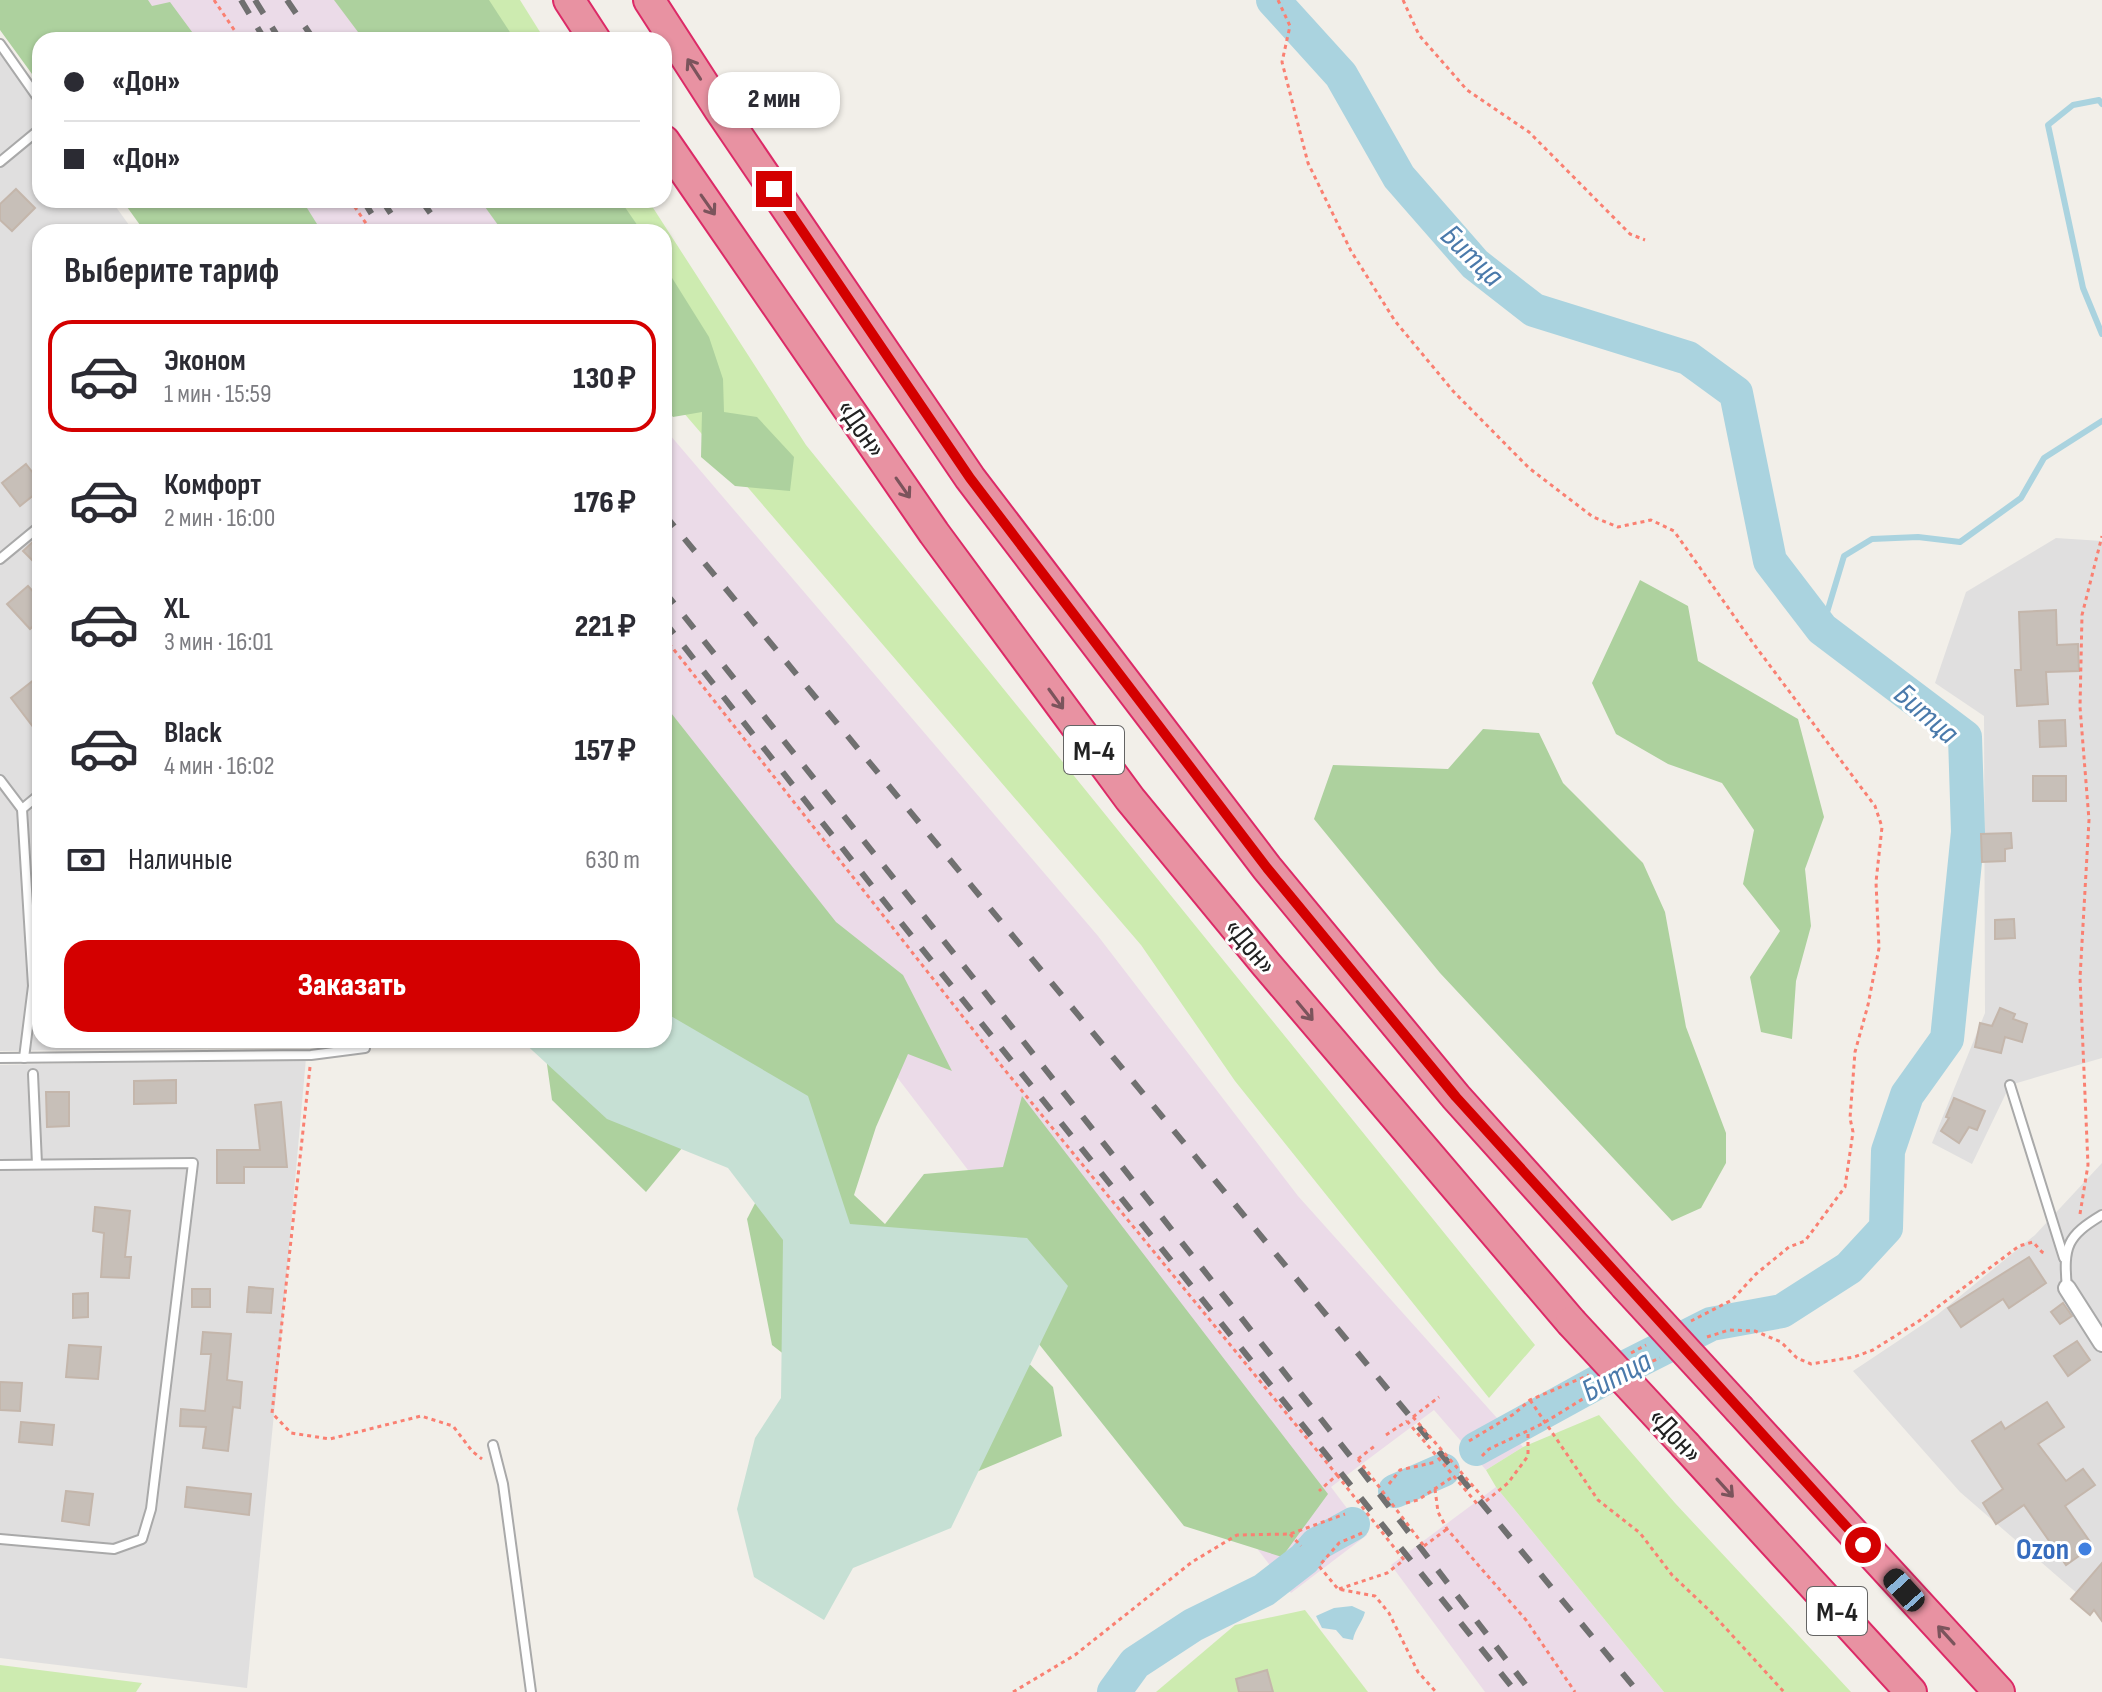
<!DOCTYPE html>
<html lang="ru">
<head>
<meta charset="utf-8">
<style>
  :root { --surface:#fff; --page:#f2f2f3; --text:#2b2b33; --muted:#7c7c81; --line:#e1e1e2; --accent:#d40000 }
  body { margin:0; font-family:"Sofia Sans Condensed",sans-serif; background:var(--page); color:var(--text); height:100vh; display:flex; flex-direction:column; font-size:30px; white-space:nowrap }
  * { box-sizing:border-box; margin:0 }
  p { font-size:26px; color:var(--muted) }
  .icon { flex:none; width:44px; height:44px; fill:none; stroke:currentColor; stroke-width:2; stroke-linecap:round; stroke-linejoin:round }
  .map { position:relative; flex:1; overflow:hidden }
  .panel { position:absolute; left:32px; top:224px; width:640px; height:824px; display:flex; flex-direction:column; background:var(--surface); border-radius:24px; box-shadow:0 2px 6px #0004 }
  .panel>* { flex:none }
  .guide { position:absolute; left:32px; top:32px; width:640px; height:176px; border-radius:24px; box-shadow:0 2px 6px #0004; display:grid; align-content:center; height:176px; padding:0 32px; background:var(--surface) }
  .end { position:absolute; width:36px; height:36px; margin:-18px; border:10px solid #d40000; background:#fff; box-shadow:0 0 0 4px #fff }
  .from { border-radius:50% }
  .bubble { position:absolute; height:56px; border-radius:24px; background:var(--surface); box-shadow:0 2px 6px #0004; font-size:26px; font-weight:800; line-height:56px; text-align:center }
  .car { position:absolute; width:24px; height:48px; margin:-24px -12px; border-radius:10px; box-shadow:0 0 6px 2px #0007; background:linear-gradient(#222 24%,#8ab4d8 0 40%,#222 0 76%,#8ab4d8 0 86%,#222 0) }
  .guide b { display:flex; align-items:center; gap:28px; height:76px; font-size:30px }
  .guide b+b { border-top:2px solid var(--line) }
  .guide i { width:20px; height:20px; background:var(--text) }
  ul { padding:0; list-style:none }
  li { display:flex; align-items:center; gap:24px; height:112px; margin:0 16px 12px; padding:0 16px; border:4px solid transparent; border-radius:24px }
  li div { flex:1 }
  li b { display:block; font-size:30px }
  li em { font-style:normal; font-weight:800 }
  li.active { border-color:var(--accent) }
  li>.icon { width:72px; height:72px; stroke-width:1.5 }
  h2 { padding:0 32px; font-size:36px; line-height:96px }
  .pay { display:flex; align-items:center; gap:20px; height:88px; padding:0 32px; font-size:30px }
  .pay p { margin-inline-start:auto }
  .button { display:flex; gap:16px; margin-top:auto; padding:16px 32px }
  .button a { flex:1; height:92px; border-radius:24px; background:var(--accent); color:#fff; font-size:32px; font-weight:800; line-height:92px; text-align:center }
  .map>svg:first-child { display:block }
  .residential { fill:#e0dfdf }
  .industrial { fill:#ebdbe8 }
  .grass { fill:#cdebb0 }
  .forest { fill:#add19e }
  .wetland { fill:#c6e0d4 }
  .water { fill:#aad3df }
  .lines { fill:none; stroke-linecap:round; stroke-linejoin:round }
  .stream { stroke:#aad3df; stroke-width:6 }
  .river { stroke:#aad3df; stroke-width:34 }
  .building { fill:#c7bfb8; stroke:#c4b6ab; stroke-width:2 }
  .lane-casing { stroke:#a9a9a9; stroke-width:12 }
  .street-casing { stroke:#a9a9a9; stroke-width:20 }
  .highway-casing { stroke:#dc2a67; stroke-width:34 }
  .path { stroke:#fa8072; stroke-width:3; stroke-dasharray:4 4; stroke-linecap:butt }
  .lane { stroke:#fff; stroke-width:8 }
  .street { stroke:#fff; stroke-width:16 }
  .highway { stroke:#e892a2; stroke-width:30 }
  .rail { stroke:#707070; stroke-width:6; stroke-dasharray:16 16; stroke-linecap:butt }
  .highway-bridge-casing { stroke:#dc2a67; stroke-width:34; stroke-linecap:butt }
  .path-bridge { stroke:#fa8072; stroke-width:3; stroke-dasharray:4 4; stroke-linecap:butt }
  .highway-bridge { stroke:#e892a2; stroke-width:30 }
  .oneway { stroke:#7b545c }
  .route { stroke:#d40000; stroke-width:10 }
  .shop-dot { fill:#3f7fe0; stroke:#fff; stroke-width:3 }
  .labels { text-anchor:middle; stroke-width:6; stroke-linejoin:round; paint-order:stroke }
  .shield { fill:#fff; stroke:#646464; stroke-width:2 }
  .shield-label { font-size:28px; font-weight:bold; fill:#222 }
  .street-label { font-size:30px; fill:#222; stroke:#fff }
  .shop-label { font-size:30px; font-weight:bold; fill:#366cbe; stroke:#fff; text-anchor:end }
  .water-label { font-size:32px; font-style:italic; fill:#4a7aab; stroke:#fff }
</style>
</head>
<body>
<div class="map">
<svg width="2102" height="1692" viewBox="0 0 2102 1692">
  <rect width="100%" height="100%" fill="#f2efe9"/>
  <g class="residential">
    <path d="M0,44l40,57v99h71l23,32h-94v808h342l-2,6 -380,5z"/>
    <path d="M2056,538l46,3v517l-92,27 -38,79 -40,-21 53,-130 -1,-297 -49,-33 31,-91z"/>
    <path d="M306,1058l-30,335 -29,295 -247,-30v-593z"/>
    <path d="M2102,1163v452l-142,-123 -107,-121 84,-56 98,-80z"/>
  </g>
  <g class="industrial">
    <path d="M115,0h253l26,40h-253z"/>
    <path d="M247,200h247l21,32h-247z"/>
    <path d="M664,428l434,508 200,260 225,251 -37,23 -52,-60 -103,77 36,48 -76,58 -627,-821z"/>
    <path d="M1496,1487l168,205h-179l-94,-127z"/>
  </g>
  <g class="grass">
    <path d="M396,0h124l25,40h-123z"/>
    <path d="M524,200h124l158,245 729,900 -46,53 -254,-317 -94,-136 -477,-555v-158h-119z"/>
    <path d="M1599,1415l76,88 176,189h-187l-168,-205 -10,-17 37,-23z"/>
    <path d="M1305,1610l63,82h-212l79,-67z"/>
    <path d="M0,1665l142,18 -6,9h-136z"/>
  </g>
  <g class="forest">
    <path d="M0,0h148l4,6 18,-4 28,38h-158v45l-40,-55z"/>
    <path d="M334,0h155l26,40h-151z"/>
    <path d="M122,200h180l20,32h-177z"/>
    <path d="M480,200h140l22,32h-139z"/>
    <path d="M664,265l45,72 14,42 1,33 33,5 37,40 -4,34 -55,-5 -34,-29 1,-45 -29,5 -9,-10z"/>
    <path d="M1640,580l48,26 10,55 100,58 26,98 -19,52 6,57 -15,55 -4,58 -31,-7 -11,-55 30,-46 -37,-47 11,-54 -32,-47 -54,-19 -52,-30 -24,-51z"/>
    <path d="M664,704l172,218 67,53 49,96 -44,-17 -32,73 -22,68 31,29 39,-50 79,-7 19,-71 306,398 -46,63 -98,-31 -201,-252 23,67 47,46 9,49 -112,47 -178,-138 -25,-126 22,-43 -82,-34 -41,50 -94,-92 -8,-57 120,-3z"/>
    <path d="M1483,729l56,4 24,50 80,80 22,49 21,115 40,106v30l-25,45 -29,13 -232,-248 -126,-154 19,-54 115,4z"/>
  </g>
  <path class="wetland" d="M664,1012l144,84 42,128 177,14 41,48 -117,242 -98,40 -29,52 -70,-43 -17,-68 18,-71 26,-40 2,-158 -55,-72 -121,-49 -86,-79h143z"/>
  <path class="water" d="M1352,1606l13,6c-3,11 -10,17 -12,28l-10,-2 -7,-8 -14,-2 -6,-12 18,-8z"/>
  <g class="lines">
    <g class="stream">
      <path d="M2102,104l-3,-4 -26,5 -25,20 35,163 19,46"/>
      <path d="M1822,629l22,-73 28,-17 46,-2 42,5 61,-44 23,-40 58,-37"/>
    </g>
    <g class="river">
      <path d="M1273,0l68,75 58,102 76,87 59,46 154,48 48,35 34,168 52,68 143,108 3,95 -21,207 -40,56 -19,56 -2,77 -37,40 -67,43 -71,13 -95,48 -140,77"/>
      <path d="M1395,1491l48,-21"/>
      <path d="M1114,1692l21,-29 58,-38 71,-35 40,-31 13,-15 36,-20"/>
    </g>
  </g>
  <g class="building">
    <path d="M16,189l19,19 -23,23 -12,-11v-16z"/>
    <path d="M26,464l14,18v8l-20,16 -18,-23z"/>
    <path d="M40,535v33l-17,-17z"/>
    <path d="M28,586l12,13v21l-10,9 -23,-25z"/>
    <path d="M2056,610l1,35 21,-1 1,27 -33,1 2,32 -31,2 -2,-36h6l-2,-58z"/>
    <path d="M40,675v61l-29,-38z"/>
    <path d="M2065,720l1,26 -26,1 -1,-26z"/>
    <rect x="2033" y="776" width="33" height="25"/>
    <path d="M2011,833l1,15 -7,1v12l-23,1 -1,-28z"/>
    <path d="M2014,919l1,19 -20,1v-19z"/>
    <path d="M2000,1008l15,6 -2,5 14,5 -5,18 -17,-5 -4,16 -26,-6 5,-24 12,3z"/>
    <path d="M176,1080v23l-42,1v-23z"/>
    <path d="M46,1092h23v34l-22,1z"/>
    <path d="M1954,1098l31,13 -8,19 -8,-3 -10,16 -18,-12 8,-13 -3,-1z"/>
    <path d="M281,1102l6,65h-43v16h-27v-33h43l-5,-45z"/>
    <path d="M95,1207l35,4 -5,46h6l-2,21 -28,-1 3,-44 -11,-2z"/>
    <path d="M2029,1257l17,26 -37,25 -6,-9 -42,28 -13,-19z"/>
    <path d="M249,1287l24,2 -2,24 -24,-1z"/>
    <rect x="192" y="1289" width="18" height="18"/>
    <path d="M88,1293v24l-15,1v-24z"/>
    <path d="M2063,1303l9,13 -12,8 -9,-12z"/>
    <path d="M203,1332l28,2 -4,46 15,2 -2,26 -7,-1 -5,44 -25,-3 3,-21 -26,-1 1,-17 24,2 6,-57h-10z"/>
    <path d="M2077,1341l13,19 -22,16 -14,-20z"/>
    <path d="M69,1345l32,2 -3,32 -32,-2z"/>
    <path d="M0,1382l22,1 -2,28 -20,-1z"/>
    <path d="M2047,1402l17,25 -26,17 28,37 17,-12 12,16 -30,21 28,40 -27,19 -42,-60 -28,19 -13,-21 20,-14 -31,-48 29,-19 4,7z"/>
    <path d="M21,1422l33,3 -2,20 -33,-3z"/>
    <path d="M187,1487l64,7 -2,21 -64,-8z"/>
    <path d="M66,1491l27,3 -4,31 -27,-4z"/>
    <path d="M2102,1563v58l-8,-11 -4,5 -19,-16z"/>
    <path d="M1267,1670l6,22h-34l-3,-13z"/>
  </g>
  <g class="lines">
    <defs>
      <g id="lane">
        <path d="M0,44l40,57"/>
        <path d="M0,162l40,-33"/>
        <path d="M0,559l40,-33"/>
        <path d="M0,780l22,29"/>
        <path d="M22,809l11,177 -9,72"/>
        <path d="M22,809l18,-15"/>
        <path d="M0,1058l311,-3 54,-7v-8"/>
        <path d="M33,1074l4,90"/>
        <path d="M2010,1085l54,173"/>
        <path d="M0,1165l193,-2 -42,346 -9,30 -28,10 -114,-10"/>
        <path d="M2067,1288c-4,-42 0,-52 35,-73"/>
        <path d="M493,1445l10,39 28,208"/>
      </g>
      <path id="street" d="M2067,1288l35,55"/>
      <g id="highway">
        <path d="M569,0l26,40"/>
        <path d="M649,0l71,110 250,368 297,390 189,229 169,188"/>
        <path d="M664,141l270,392 196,266 135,164 306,359"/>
        <path d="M1740,1410l259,282"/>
        <path d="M1686,1446l225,246"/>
      </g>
    </defs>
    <use href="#lane" class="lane-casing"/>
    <use href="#street" class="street-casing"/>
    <use href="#highway" class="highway-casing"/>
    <g class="path">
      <path d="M214,0l27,40"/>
      <path d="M1278,0l12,26 -8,36 26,101 43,88 44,70 58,70 76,77 64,49 25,10 33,-7 23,11 79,112 122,163 7,21 -6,55 3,66 -11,57 -13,47 -5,66 3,14 -8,55 -40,54 -16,6 -33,27 -24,26 -41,21"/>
      <path d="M1403,0l16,35 48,55 62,42 101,102 15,6"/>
      <path d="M350,200l22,32"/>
      <path d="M664,637l340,432 333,406 -18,16"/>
      <path d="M310,1067l-38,346 19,20 39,6 91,-23 32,10 19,25 10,8"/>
      <path d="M2080,1214l8,-49 -8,-187 9,-158 -9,-113 2,-92 20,-79"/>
      <path d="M1707,1337l22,-7 26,1 26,11 16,16 14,6 43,-7 19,-7 46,-29 100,-75 14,-4 9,10 5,2"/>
      <path d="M1631,1353l15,-8"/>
      <path d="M1645,1364l15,-6"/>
      <path d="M1530,1400l68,100 42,33 32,42 38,36 74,81"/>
      <path d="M1413,1417l26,-20"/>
      <path d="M1386,1435l21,-14"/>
      <path d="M1469,1441l45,-27 16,-14 59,-25"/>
      <path d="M1482,1456l7,-7 53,-25 57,-35"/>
      <path d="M1358,1459l18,-14"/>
      <path d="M1389,1484l11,-14 36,-8"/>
      <path d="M1435,1489l3,23 9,17 79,91 49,72"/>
      <path d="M1486,1501l22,-18 20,-27v-25"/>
      <path d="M1406,1503l12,-3 33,-22"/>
      <path d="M1362,1533l-23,10 -20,23 19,23 37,7 14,17 29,59 18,20"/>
      <path d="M1290,1534l11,12"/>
      <path d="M1424,1546l23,-17"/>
      <path d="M1339,1589l48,-16 17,-13"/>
      <path d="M1013,1692l62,-37 117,-93 45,-27 53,-1 55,-20"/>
    </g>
    <use href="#lane" class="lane"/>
    <use href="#street" class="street"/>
    <use href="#highway" class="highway"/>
    <g class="rail">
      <path d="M241,0l24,40"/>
      <path d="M255,0l25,40"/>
      <path d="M287,0l27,40"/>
      <path d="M363,200l20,32"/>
      <path d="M382,200l21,32"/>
      <path d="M421,200l23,32"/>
      <path d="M664,514l974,1178"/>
      <path d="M664,591l307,384 387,491 173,226"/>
      <path d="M664,621l227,289 625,782"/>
    </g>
    <defs>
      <g id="highway-bridge">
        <path d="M1625,1285l115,125"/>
        <path d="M1571,1322l115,124"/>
      </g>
    </defs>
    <use href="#highway-bridge" class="highway-bridge-casing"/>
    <g class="path-bridge">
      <path d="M1413,1417l73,84"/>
      <path d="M1407,1421l72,85"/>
      <path d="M1358,1459l66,87"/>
      <path d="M1337,1475l67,85"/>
    </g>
    <use href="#highway-bridge" class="highway-bridge"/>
  </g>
  <defs><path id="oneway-shaft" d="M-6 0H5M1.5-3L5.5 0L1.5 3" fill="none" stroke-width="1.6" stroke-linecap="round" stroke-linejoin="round" transform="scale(2)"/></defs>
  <g class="oneway">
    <use href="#oneway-shaft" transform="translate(694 69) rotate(-123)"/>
    <use href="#oneway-shaft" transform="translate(708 205) rotate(55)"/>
    <use href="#oneway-shaft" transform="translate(903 488) rotate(55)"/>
    <use href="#oneway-shaft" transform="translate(1056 699) rotate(54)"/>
    <use href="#oneway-shaft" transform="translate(1305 1011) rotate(50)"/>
    <use href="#oneway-shaft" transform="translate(1725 1488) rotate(48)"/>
    <use href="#oneway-shaft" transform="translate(1946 1635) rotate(-132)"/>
  </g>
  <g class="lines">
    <path class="route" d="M774,189l196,289 297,390 189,229 407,448"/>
  </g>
  <circle class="shop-dot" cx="2085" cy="1549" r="8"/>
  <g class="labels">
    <g class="shield">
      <rect x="1064" y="726" width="60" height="48" rx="6"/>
      <rect x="1807" y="1587" width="60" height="48" rx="6"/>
    </g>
    <g class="shield-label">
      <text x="1094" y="760">М-4</text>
      <text x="1837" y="1621">М-4</text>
    </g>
    <g class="street-label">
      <text transform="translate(862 428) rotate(55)" y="10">«Дон»</text>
      <text transform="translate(1251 946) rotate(50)" y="10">«Дон»</text>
      <text transform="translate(1676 1435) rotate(47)" y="10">«Дон»</text>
    </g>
    <g class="shop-label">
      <text x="2069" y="1559">Ozon</text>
    </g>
    <g class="water-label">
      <text transform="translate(1473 255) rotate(44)" y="11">Битца</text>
      <text transform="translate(1927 713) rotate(41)" y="11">Битца</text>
      <text transform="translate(1616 1375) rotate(-28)" y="11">Битца</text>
    </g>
  </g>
</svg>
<i class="end from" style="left:1863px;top:1545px"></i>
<i class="end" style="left:774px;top:189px"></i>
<div class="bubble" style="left:708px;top:72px;width:132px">2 мин</div>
<i class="car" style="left:1904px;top:1590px;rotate:318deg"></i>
<div class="guide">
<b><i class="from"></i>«Дон»</b>
<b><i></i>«Дон»</b>
</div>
<section class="panel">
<h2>Выберите тариф</h2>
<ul>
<li class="active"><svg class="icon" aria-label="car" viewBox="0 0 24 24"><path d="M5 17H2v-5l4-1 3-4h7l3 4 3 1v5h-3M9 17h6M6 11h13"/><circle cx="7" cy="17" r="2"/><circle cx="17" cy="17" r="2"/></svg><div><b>Эконом</b><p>1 мин · 15:59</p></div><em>130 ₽</em></li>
<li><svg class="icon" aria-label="car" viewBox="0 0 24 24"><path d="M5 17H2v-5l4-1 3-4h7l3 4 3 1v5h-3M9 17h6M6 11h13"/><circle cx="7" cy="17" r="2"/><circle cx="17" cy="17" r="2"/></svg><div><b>Комфорт</b><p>2 мин · 16:00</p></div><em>176 ₽</em></li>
<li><svg class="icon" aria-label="car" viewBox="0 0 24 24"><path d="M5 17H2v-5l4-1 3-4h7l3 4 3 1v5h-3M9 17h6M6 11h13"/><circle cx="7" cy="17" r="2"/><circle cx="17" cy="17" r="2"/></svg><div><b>XL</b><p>3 мин · 16:01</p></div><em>221 ₽</em></li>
<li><svg class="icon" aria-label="car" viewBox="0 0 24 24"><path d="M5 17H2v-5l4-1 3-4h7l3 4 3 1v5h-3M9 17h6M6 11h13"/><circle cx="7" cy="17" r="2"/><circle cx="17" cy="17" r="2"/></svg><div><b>Black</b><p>4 мин · 16:02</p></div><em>157 ₽</em></li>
</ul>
<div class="pay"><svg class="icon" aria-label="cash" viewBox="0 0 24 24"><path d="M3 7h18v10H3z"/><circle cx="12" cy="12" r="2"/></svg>Наличные<p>630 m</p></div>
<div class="button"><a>Заказать</a></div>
</section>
</div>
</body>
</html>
